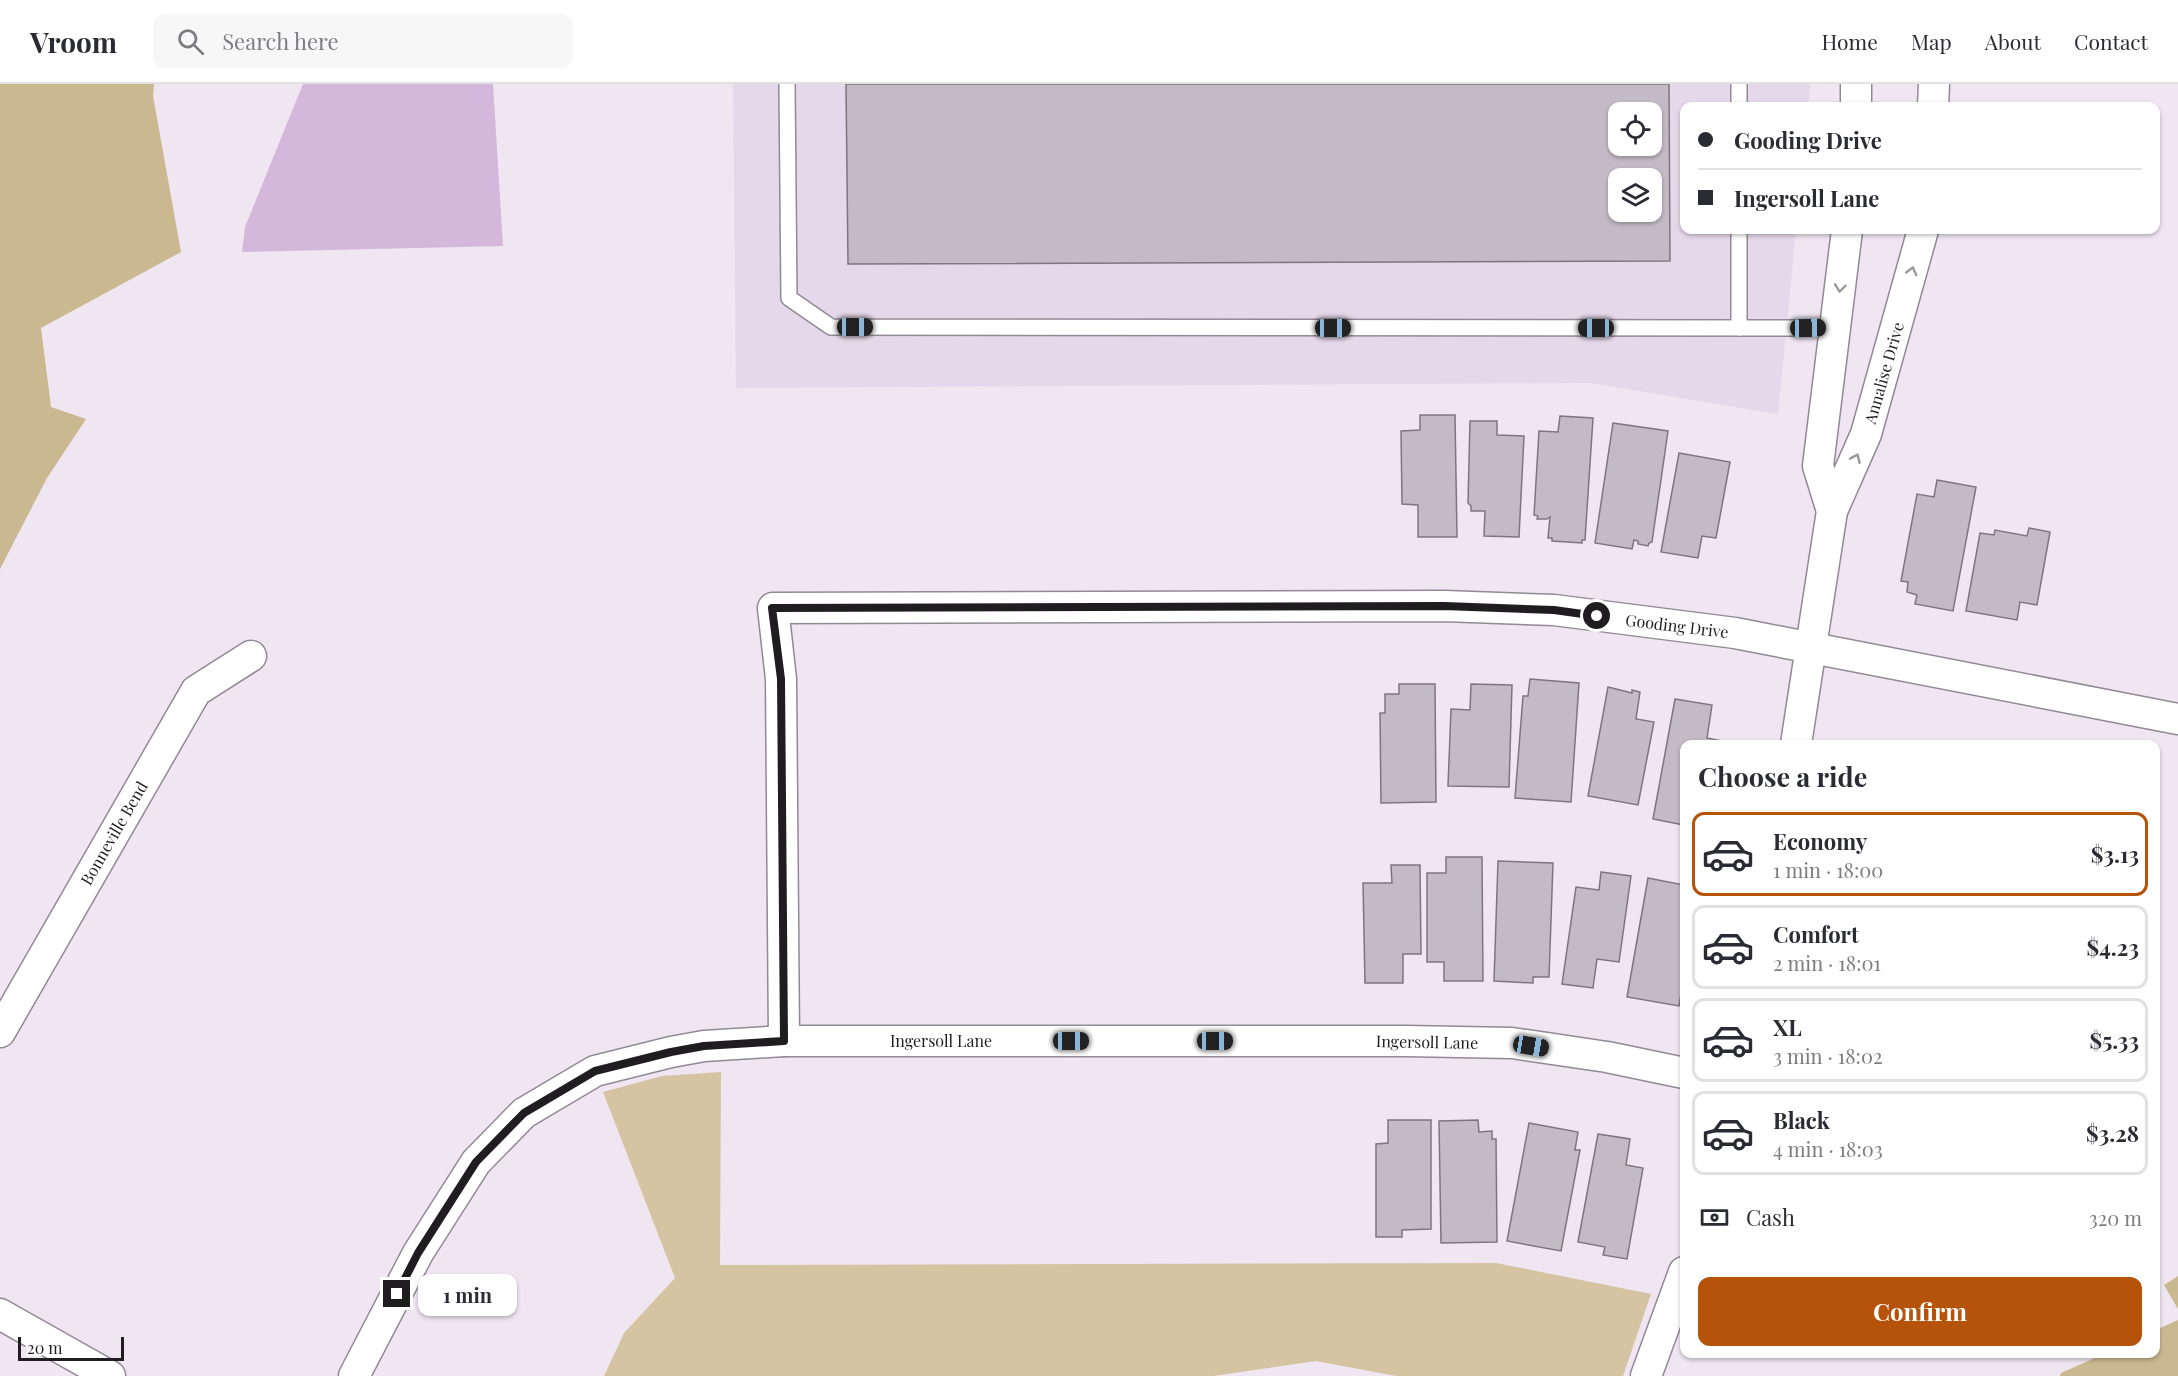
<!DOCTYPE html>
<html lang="en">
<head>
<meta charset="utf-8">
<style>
  :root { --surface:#fff; --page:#f7f7f7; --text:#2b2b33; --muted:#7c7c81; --line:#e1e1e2; --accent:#b45309 }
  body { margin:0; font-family:"Playfair Display",serif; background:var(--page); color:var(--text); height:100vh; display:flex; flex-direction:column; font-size:22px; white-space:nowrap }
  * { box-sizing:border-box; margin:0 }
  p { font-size:20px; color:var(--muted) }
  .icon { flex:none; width:33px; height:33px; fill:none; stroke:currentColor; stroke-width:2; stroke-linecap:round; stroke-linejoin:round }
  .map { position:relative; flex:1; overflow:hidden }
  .drawer { position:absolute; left:1680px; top:656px; width:480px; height:618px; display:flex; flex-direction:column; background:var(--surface); border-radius:12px; box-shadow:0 2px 4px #0004 }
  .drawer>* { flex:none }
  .hud { position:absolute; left:1680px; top:18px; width:480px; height:132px; border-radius:12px; box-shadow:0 2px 4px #0004; display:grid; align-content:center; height:132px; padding:0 18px; background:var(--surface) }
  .tools { position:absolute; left:1608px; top:18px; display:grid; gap:12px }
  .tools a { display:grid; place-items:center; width:54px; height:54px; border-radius:12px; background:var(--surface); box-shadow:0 2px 4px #0004; font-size:30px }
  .scale { position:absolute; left:18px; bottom:15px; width:106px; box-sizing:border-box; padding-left:6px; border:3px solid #201d21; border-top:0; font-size:16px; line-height:21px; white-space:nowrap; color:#201d21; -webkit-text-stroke:4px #fff; paint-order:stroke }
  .end { position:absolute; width:27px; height:27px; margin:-14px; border:8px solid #201d21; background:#fff; box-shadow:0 0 0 3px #fff }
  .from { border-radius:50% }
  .bubble { position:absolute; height:42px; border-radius:12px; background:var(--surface); box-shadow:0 2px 4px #0004; font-size:20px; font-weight:700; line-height:42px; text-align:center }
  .car { position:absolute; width:18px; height:36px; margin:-18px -9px; border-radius:8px; box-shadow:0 0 4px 2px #0007; background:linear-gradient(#222 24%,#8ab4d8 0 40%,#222 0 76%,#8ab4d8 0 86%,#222 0) }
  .hud b { display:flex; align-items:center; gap:21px; height:57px; font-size:22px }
  .hud b+b { border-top:2px solid var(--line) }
  .hud i { width:15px; height:15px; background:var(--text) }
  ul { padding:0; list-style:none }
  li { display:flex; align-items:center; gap:18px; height:84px; margin:0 12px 9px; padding:0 6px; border:3px solid var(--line); border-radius:12px }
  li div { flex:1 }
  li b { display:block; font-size:22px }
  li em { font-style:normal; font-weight:700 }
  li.selected { border-color:var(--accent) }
  li>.icon { width:54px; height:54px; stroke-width:1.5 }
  h2 { padding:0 18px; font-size:27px; line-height:72px }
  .pay { display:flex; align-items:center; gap:15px; height:66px; padding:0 18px; font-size:22px }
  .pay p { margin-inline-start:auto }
  .button { display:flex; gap:12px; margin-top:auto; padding:12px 18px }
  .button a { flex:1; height:69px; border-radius:12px; background:var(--accent); color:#fff; font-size:24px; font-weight:700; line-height:69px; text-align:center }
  header { display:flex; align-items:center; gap:36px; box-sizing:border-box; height:84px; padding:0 30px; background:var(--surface); border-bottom:2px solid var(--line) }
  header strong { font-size:28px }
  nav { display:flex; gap:33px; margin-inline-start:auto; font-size:21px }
  .search { width:420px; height:54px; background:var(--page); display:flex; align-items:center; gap:15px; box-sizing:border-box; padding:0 21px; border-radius:12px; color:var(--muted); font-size:22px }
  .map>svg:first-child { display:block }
  .built { fill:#e5d8ea; fill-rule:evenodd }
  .green { fill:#d4c4a1 }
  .forest { fill:#cab890 }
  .water { fill:#d3b8dc }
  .building { fill:#c2bac4; stroke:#7d757f; stroke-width:1.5; fill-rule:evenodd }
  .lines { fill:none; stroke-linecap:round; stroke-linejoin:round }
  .service-casing { stroke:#918993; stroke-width:18 }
  .minor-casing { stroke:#918993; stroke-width:33 }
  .service { stroke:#fff; stroke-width:15 }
  .minor { stroke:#fff; stroke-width:30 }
  .oneway { stroke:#9b999b }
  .route { stroke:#201d21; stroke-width:8 }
  .labels { text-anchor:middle; stroke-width:5; stroke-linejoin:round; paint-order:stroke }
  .street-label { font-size:16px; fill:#201d21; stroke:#fff }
</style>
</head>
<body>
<header>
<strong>Vroom</strong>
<div class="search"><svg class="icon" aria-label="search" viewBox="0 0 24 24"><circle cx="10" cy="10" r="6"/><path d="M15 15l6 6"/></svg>Search here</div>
<nav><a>Home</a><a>Map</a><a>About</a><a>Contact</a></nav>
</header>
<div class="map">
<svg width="2178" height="1292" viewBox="0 0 2178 1292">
  <rect width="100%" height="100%" fill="#efe6f2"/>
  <path class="built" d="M733,0h1078l-3,22h-124v124h112l-18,184 -188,-31 -854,5zM1618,28h34v34h-34zM1618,94h34v34h-34z"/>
  <path class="green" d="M721,988l-1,193 776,-2 155,31 -28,82h-227l-80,-15 -103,15h-609l20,-43 51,-55 -72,-186 59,-16z"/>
  <g class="forest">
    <path d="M0,0h154l-1,12 28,156 -140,76 10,79 35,12 -39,59 -47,91z"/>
    <path d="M2178,1192v33l-14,-24z"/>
    <path d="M2178,1236v56h-118l1,-3 45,-20h50v-23z"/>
  </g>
  <path class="water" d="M303,0h190l10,162 -261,6 3,-25z"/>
  <g class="building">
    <path d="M846,0h823l1,177 -822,3zM1618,28h34v34h-34zM1618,94h34v34h-34z"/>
    <path d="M1420,331h35l2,122h-39v-32l-16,-1 -1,-73 19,-1z"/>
    <path d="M1560,332l33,2 -8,122h-3v3l-30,-2v-3h-4l2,-21 -3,2h-10l1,-3 -4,-1 5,-84 19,1z"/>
    <path d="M1470,337h27v14l27,1 -5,101 -35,-1 1,-25h-14v-5l-3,-3z"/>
    <path d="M1613,339l55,8 -16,111 -3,1 -1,3 -10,-2v-3l-4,-1 -2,9 -37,-6z"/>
    <path d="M1679,369l51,9 -14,76 -14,-2 -4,22 -37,-6z"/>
    <path d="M1937,396l39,7 -23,124 -38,-7 2,-9 -10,-3 1,-10 -7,-1 16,-87 17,3z"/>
    <path d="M2029,444l21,4 -13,73 -17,-3 -3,18 -51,-9 14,-78 14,2 1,-5 32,6z"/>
    <path d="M1530,595l49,4 -8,119 -56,-4 8,-102h5z"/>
    <path d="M1399,600h36l1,118 -55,1 -1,-90h5v-19h14z"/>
    <path d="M1471,600l41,1 -3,102 -61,-1 3,-77 19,1z"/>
    <path d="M1608,603l24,6v-3l8,2 -4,27 18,3 -16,83 -50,-9z"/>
    <path d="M1675,615l37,6 -5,33 15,3 -1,3h-37v81l-31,-6z"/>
    <path d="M1446,773h36l1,124h-39v-19h-17v-89h19z"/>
    <path d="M1498,777l55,2 -4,114h-16v6l-39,-2z"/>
    <path d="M1391,781h29l1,89h-18v29h-38l-2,-100h29z"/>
    <path d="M1601,788l30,4 -12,86 -22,-3 -4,29 -31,-4 14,-97 23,3z"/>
    <path d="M1648,794l36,7v91l-5,30 -52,-9z"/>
    <path d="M1388,1036h43v109l-29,1v7h-26v-93l12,-1z"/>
    <path d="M1478,1036l1,12 13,-1v8h4l1,103 -56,1 -2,-122z"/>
    <path d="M1529,1039l49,9 -3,18h5l-19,101 -54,-10z"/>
    <path d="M1598,1050l32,5 -4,26 17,3 -16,91 -24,-4 2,-8 -27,-5z"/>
  </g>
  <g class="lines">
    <defs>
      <g id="service">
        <path d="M787,0l2,214 42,29 1004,1"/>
        <path d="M1739,0v22"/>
        <path d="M1739,146v98"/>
      </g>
      <g id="minor">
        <path d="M1856,0v22"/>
        <path d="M1933,22l1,-22"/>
        <path d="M1832,427l-14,-45 29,-236"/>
        <path d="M1796,660l36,-233 34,-77 57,-204"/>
        <path d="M0,948l196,-341 55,-35"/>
        <path d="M784,957l-3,-362 -8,-71 671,-2 110,4 181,23 443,86"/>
        <path d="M0,1230l110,62"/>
        <path d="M354,1292l64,-123 58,-91 48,-49 71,-42 76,-19 33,-6 80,-5h622l106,2 95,14 77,16"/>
        <path d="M1646,1292l38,-104"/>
      </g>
    </defs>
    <use href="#service" class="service-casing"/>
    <use href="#minor" class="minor-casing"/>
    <use href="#service" class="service"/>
    <use href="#minor" class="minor"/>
  </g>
  <defs><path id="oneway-chevron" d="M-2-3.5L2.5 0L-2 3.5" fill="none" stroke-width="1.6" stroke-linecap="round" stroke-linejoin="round" transform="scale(1.5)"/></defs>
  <g class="oneway">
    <use href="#oneway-chevron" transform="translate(1912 187) rotate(-75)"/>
    <use href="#oneway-chevron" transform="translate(1840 204) rotate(97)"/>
    <use href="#oneway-chevron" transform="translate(1856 374) rotate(-66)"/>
  </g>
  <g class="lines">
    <path class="route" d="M397,1210l21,-41 58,-91 48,-49 71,-42 76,-19 33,-6 80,-5 -3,-362 -9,-71 672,-2 110,4 43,6"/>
  </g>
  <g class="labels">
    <g class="street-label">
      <text transform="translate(1884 289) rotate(-74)" y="6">Annalise Drive</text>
      <text transform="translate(1677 542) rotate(7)" y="6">Gooding Drive</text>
      <text transform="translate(114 749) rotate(-60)" y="6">Bonneville Bend</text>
      <text x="941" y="963">Ingersoll Lane</text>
      <text transform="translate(1427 958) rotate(1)" y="6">Ingersoll Lane</text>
    </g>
  </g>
</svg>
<div class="tools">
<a><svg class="icon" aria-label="locate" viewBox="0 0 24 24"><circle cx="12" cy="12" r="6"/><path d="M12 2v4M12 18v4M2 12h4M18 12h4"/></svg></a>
<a><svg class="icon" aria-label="layers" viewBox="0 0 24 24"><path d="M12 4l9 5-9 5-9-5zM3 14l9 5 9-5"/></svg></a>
</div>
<div class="scale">20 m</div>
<i class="end from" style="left:1597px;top:532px"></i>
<i class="end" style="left:397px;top:1210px"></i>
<div class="bubble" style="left:418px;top:1190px;width:99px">1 min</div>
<i class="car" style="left:855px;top:243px;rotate:90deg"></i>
<i class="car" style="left:1333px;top:244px;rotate:90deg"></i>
<i class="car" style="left:1596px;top:244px;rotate:270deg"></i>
<i class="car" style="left:1808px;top:244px;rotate:89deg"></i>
<i class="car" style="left:1071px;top:957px;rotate:90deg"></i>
<i class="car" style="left:1215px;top:957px;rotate:90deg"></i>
<i class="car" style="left:1531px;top:962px;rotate:99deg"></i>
<div class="hud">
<b><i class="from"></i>Gooding Drive</b>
<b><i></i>Ingersoll Lane</b>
</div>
<section class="drawer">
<h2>Choose a ride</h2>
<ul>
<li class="selected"><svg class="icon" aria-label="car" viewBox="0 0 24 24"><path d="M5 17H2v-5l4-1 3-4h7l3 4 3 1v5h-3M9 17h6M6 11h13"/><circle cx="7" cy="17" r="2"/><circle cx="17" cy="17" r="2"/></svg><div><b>Economy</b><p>1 min · 18:00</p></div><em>$3.13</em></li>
<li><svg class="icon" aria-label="car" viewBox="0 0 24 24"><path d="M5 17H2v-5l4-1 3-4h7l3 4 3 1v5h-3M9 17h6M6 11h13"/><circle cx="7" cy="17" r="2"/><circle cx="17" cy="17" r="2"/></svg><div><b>Comfort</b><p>2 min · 18:01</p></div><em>$4.23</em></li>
<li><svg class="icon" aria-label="car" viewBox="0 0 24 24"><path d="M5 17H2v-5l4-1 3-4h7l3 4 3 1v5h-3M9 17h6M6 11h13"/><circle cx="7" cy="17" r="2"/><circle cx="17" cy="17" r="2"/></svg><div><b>XL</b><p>3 min · 18:02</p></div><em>$5.33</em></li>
<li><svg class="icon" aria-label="car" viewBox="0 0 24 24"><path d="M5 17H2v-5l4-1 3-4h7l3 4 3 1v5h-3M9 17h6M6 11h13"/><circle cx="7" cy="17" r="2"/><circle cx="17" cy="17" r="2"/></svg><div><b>Black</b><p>4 min · 18:03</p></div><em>$3.28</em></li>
</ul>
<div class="pay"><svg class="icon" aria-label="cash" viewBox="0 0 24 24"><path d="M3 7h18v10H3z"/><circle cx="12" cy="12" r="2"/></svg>Cash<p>320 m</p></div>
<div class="button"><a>Confirm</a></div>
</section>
</div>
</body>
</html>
